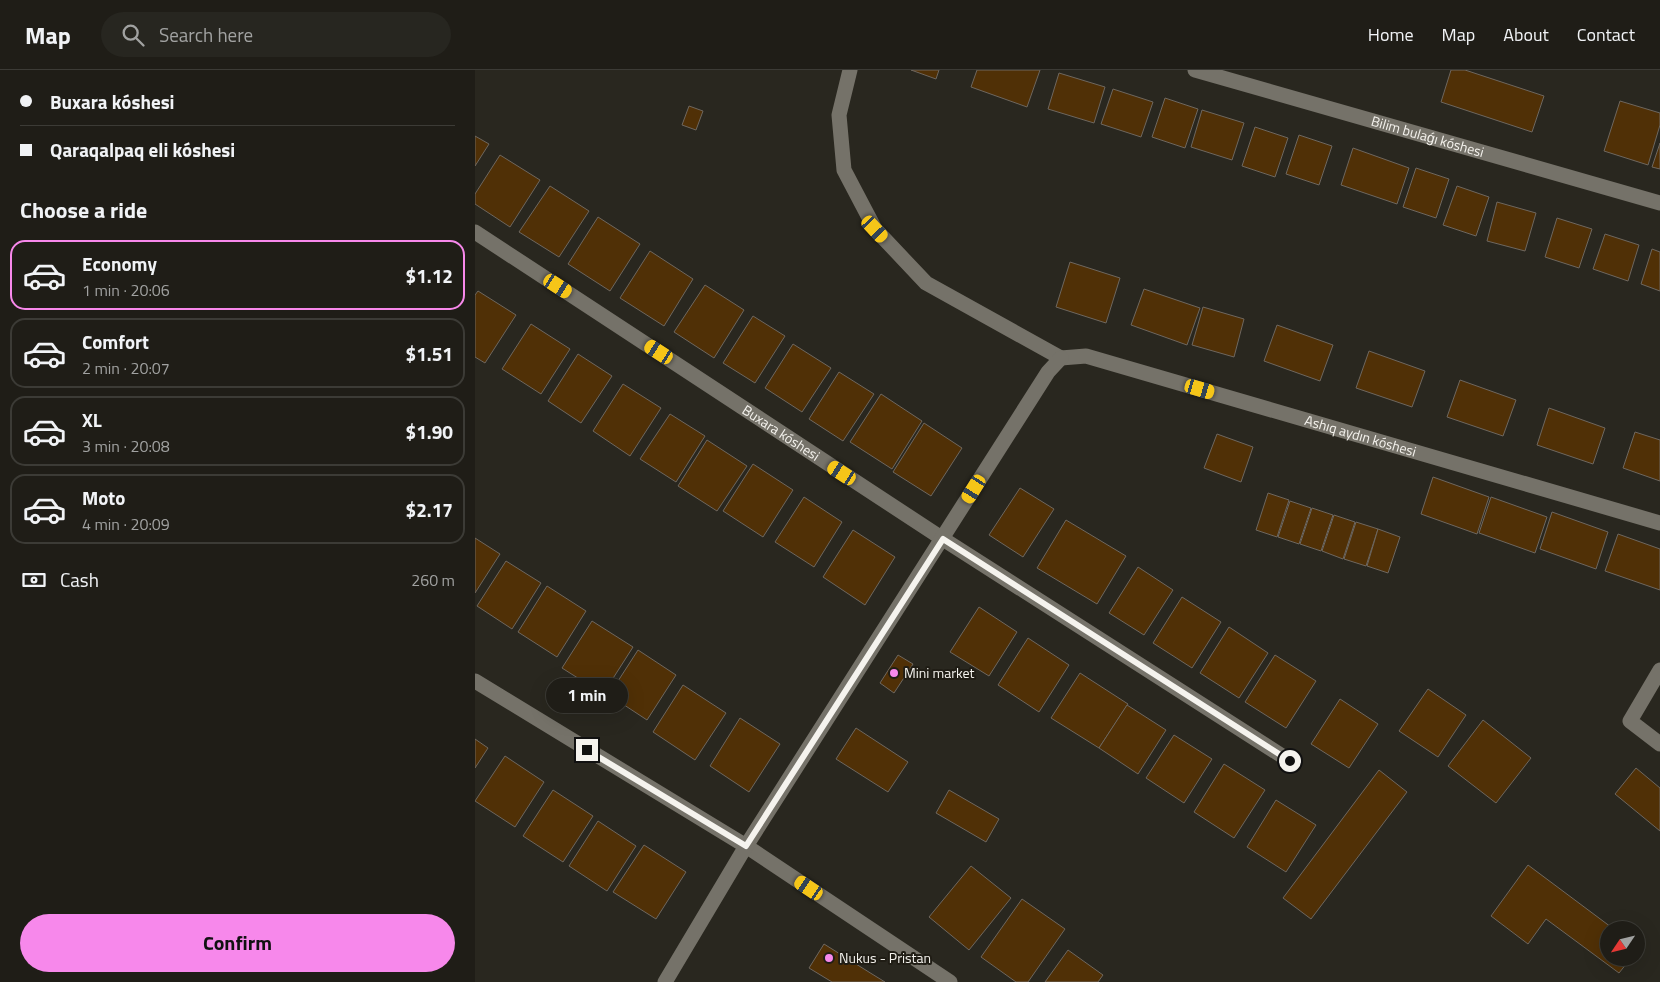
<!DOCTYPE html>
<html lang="en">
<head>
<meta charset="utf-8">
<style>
  :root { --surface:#1f1d17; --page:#272620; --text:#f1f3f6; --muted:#a1a2a1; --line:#3c3b36; --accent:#f788eb }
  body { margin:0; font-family:"Titillium Web",sans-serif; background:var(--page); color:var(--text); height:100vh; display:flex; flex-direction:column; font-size:19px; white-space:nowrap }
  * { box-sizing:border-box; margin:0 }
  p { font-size:16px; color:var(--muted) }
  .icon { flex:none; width:28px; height:28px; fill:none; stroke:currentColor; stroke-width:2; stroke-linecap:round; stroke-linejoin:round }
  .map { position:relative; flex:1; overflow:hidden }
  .side { display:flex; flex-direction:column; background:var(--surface); width:475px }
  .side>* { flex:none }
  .banner { display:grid; align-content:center; height:110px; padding:0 20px; background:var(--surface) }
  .needle { width:32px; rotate:235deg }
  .tools { position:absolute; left:1125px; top:851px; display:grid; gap:10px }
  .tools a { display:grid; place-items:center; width:45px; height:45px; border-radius:50%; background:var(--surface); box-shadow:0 5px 20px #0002,0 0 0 1px var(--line); font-size:25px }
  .end { position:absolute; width:22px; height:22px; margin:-11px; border:6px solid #f5f3ee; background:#111; box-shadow:0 0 0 2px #111 }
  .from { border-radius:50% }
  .bubble { position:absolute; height:35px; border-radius:18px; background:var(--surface); box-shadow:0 5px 20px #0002,0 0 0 1px var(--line); font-size:16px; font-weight:700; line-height:35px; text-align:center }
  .car { position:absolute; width:15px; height:30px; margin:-15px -8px; border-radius:6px; box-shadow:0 0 4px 1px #0007; background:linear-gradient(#f5c518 24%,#345 0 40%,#f5c518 0 76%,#345 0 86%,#f5c518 0) }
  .banner b { display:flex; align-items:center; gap:18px; height:48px; font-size:19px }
  .banner b+b { border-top:1px solid var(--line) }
  .banner i { width:12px; height:12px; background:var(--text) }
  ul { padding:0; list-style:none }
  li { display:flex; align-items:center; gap:15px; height:70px; margin:0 10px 8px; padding:0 10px; border:2px solid var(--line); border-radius:15px }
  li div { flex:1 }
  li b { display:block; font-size:19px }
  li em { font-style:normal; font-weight:700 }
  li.selected { border-color:var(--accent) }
  li>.icon { width:45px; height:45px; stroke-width:1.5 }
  h2 { padding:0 20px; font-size:22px; line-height:60px }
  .pay { display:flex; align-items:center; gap:12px; height:55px; padding:0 20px; font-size:19px }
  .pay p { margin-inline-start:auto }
  .action { display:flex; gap:10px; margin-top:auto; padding:10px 20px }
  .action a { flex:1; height:58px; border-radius:30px; background:var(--accent); color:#111; font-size:20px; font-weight:700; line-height:58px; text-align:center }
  header { display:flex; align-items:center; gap:30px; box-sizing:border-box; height:70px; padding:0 25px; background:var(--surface); border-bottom:1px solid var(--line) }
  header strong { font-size:24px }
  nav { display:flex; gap:28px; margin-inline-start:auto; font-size:18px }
  .search { width:350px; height:45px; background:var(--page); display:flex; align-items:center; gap:12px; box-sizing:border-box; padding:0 18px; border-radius:28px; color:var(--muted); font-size:19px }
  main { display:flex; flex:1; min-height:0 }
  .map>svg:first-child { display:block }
  .building { fill:#503006; stroke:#6e675f }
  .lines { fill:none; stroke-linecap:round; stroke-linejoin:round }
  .minor { stroke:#757269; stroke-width:15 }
  .route { stroke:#f5f3ee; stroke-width:6 }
  .poi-dot { fill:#f788eb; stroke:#201d15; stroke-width:2 }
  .labels { text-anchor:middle; stroke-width:4; stroke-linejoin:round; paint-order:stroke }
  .street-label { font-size:14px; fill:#f5f3ee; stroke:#201d15 }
  .poi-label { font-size:14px; fill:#f5f3ee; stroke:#201d15; text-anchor:start }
</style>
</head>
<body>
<header>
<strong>Map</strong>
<div class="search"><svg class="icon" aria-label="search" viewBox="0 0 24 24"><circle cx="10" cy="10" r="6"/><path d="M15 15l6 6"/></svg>Search here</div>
<nav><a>Home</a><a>Map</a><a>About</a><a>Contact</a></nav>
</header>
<main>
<section class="side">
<div class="banner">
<b><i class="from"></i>Buxara kóshesi</b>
<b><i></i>Qaraqalpaq eli kóshesi</b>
</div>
<h2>Choose a ride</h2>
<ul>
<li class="selected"><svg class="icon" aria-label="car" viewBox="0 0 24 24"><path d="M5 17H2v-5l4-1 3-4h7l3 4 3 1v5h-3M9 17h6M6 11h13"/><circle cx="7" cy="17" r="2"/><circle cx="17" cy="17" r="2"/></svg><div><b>Economy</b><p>1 min · 20:06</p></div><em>$1.12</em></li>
<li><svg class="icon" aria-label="car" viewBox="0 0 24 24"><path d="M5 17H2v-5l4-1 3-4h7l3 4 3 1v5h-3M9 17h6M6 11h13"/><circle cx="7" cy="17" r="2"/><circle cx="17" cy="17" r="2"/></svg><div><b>Comfort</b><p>2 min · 20:07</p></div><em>$1.51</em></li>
<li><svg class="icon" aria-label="car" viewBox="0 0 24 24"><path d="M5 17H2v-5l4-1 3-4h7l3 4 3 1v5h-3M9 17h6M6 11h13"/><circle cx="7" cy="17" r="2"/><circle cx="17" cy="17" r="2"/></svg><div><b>XL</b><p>3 min · 20:08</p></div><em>$1.90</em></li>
<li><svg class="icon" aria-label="car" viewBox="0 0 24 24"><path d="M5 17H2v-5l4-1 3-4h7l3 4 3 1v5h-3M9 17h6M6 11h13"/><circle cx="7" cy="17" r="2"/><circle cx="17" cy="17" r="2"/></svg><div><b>Moto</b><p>4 min · 20:09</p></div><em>$2.17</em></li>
</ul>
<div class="pay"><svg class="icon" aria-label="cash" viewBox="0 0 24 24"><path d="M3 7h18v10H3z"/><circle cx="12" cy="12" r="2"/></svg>Cash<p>260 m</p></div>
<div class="action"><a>Confirm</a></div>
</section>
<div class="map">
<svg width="1185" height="912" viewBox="0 0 1185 912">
  <rect width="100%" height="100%" fill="#29271f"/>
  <g class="building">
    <path d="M436,0h28l-3,9z"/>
    <path d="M502,0h63l-13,37 -56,-20z"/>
    <path d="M976,0h14l79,26 -12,36 -91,-30z"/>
    <path d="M584,3l46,14 -11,36 -46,-14z"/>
    <path d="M638,19l40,13 -12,35 -40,-13z"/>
    <path d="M690,28l33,11 -13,39 -33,-11z"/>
    <path d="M1145,31l40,12v12l-12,40 -44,-14z"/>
    <path d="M214,36l14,5 -7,19 -14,-5z"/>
    <path d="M727,40l42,13 -12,37 -41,-13z"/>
    <path d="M780,57l33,11 -13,39 -33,-11z"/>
    <path d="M824,65l33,11 -13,39 -33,-11z"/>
    <path d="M0,66l14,8 -14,22z"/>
    <path d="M1185,73v26l-8,-2z"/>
    <path d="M878,78l56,20 -12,36 -56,-19z"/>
    <path d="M25,85l40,25 -30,47 -35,-23v-10z"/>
    <path d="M941,98l33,11 -13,39 -33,-11z"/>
    <path d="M75,116l39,25 -30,46 -40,-25z"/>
    <path d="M982,116l32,11 -13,39 -33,-11z"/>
    <path d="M1022,132l39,11 -11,38 -38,-10z"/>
    <path d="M123,147l42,27 -30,47 -42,-27z"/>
    <path d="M1082,148l35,11 -13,39 -34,-11z"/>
    <path d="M1130,164l34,11 -11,36 -35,-12z"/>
    <path d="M1177,179l8,3v39l-19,-7z"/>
    <path d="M175,181l43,28 -29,47 -44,-28z"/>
    <path d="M595,192l50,16 -14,45 -50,-16z"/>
    <path d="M230,215l39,25 -30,48 -40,-26z"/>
    <path d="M669,219l56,19 -13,37 -56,-20z"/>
    <path d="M3,221l38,24 -31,48 -10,-6v-62z"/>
    <path d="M728,237l41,12 -10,38 -42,-12z"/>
    <path d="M278,246l32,20 -30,47 -32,-20z"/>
    <path d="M56,254l39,25 -29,45 -39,-25z"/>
    <path d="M802,255l56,20 -13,36 -56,-20z"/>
    <path d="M318,274l38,24 -29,44 -37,-24z"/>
    <path d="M894,281l56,20 -13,36 -56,-19z"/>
    <path d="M103,284l34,22 -31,47 -33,-22z"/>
    <path d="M364,302l35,22 -31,47 -34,-22z"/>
    <path d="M985,310l56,20 -13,36 -56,-19z"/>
    <path d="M148,314l38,24 -31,48 -37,-25z"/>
    <path d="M406,324l41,27 -30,48 -42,-27z"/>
    <path d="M1074,338l56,20 -12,36 -56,-19z"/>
    <path d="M195,344l35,22 -29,46 -36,-23z"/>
    <path d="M449,353l38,25 -31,48 -38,-24z"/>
    <path d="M1160,362l25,8v41l-37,-13z"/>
    <path d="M742,364l36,13 -12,35 -37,-14z"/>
    <path d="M232,370l40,26 -30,45 -39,-25z"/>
    <path d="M278,394l40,26 -30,47 -40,-26z"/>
    <path d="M958,407l56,20 -12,37 -56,-20z"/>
    <path d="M545,418l34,21 -31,48 -34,-22z"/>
    <path d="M793,423l21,7 -12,37 -21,-7z"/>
    <path d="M329,427l38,25 -28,45 -39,-25z"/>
    <path d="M1016,427l56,20 -12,36 -56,-20z"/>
    <path d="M815,431l21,7 -12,36 -21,-7z"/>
    <path d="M837,438l21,7 -12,36 -21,-7z"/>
    <path d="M1077,442l56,20 -12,37 -56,-20z"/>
    <path d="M859,445l21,7 -12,37 -21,-8z"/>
    <path d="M591,450l60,36 -29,48 -60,-36z"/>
    <path d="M881,452l22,7 -12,37 -22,-7z"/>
    <path d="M903,459l22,8 -12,36 -21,-7z"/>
    <path d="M378,460l42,27 -30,48 -42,-28z"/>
    <path d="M1143,464l42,15v41l-55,-19z"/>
    <path d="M0,468l25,16 -25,39z"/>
    <path d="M31,491l35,22 -29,46 -35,-23z"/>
    <path d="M663,497l35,23 -29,45 -35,-22z"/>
    <path d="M72,516l39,25 -29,46 -39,-25z"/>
    <path d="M707,527l39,25 -29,46 -39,-25z"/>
    <path d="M504,537l38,25 -28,44 -39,-24z"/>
    <path d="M117,551l41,26 -30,47 -41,-26z"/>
    <path d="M754,557l39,26 -29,45 -39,-25z"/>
    <path d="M553,568l41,27 -30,47 -41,-27z"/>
    <path d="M163,580l38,25 -29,45 -38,-25z"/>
    <path d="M423,585l15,9 -19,29 -14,-10z"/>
    <path d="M800,585l41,26 -30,47 -41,-26z"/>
    <path d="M605,603l48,31 -29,44 -48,-30z"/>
    <path d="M208,615l43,28 -31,47 -42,-28z"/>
    <path d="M953,619l38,26 -28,42 -39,-26z"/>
    <path d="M865,629l38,25 -29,44 -38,-24z"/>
    <path d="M652,635l39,25 -28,44 -39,-26z"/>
    <path d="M265,648l40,26 -31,48 -39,-26z"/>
    <path d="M1008,650l48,38 -35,45 -48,-37z"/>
    <path d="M381,658l52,34 -20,30 -52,-33z"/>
    <path d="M699,665l38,24 -28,44 -38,-25z"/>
    <path d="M0,669l13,9 -13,20z"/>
    <path d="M30,686l39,26 -29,45 -40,-26z"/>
    <path d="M749,694l41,26 -31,48 -40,-26z"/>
    <path d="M1161,698l24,20v43l-45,-37z"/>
    <path d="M904,700l28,22 -96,127 -28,-21z"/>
    <path d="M78,720l40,26 -30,46 -40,-26z"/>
    <path d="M474,720l50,29 -13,23 -50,-29z"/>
    <path d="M801,730l40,25 -30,47 -39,-25z"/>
    <path d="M123,751l38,25 -29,45 -38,-25z"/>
    <path d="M169,775l42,27 -30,47 -43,-27z"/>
    <path d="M1053,795l87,65h-6v28h22l-12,15 -73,-54 -18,25 -37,-28z"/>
    <path d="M496,796l40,32 -42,52 -40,-33z"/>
    <path d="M547,829l43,30 -37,53h-12l-35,-25z"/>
    <path d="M349,874l48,30 13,8h-53l-23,-14z"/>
    <path d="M593,880l35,25 -5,7h-53z"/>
  </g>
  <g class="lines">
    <g class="minor">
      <path d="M375,0l-11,45 5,55 31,59 51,54 135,75"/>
      <path id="s1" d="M720,0l465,133"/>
      <path id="s2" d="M0,162l468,307 347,222"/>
      <path id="s3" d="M586,288l25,-2 574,167"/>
      <path d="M1185,600l-30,51 30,23"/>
      <path d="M0,611l271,165 204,136"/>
      <path d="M190,912l81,-136 302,-474 13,-14"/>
    </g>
  </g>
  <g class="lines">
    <path class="route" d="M112,680l159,96 197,-307 347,222"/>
  </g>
  <g class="poi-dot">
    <circle cx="419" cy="603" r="5"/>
    <circle cx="354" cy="888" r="5"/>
  </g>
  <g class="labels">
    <g class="street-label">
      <text dy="5" stroke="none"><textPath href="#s1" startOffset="242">Bilim bulaǵı kóshesi</textPath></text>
      <text dy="5" stroke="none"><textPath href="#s2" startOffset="366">Buxara kóshesi</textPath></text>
      <text dy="5" stroke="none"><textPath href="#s3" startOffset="311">Ashıq aydın kóshesi</textPath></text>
    </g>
    <g class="poi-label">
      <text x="429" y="608">Mini market</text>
      <text x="364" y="893">Nukus - Pristan</text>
    </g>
  </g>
</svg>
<div class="tools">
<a><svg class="needle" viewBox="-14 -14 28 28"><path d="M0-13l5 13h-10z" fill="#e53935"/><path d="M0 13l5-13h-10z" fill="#a1a2a1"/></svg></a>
</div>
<i class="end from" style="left:815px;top:691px"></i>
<i class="end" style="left:112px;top:680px"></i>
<div class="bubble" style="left:71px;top:608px;width:82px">1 min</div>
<i class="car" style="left:400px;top:159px;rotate:137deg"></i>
<i class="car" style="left:83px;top:216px;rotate:123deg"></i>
<i class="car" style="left:184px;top:282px;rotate:303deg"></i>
<i class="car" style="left:725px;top:319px;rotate:106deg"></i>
<i class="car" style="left:367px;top:403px;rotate:303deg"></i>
<i class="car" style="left:499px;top:419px;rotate:212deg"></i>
<i class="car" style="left:334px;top:818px;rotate:304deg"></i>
</div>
</main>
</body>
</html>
